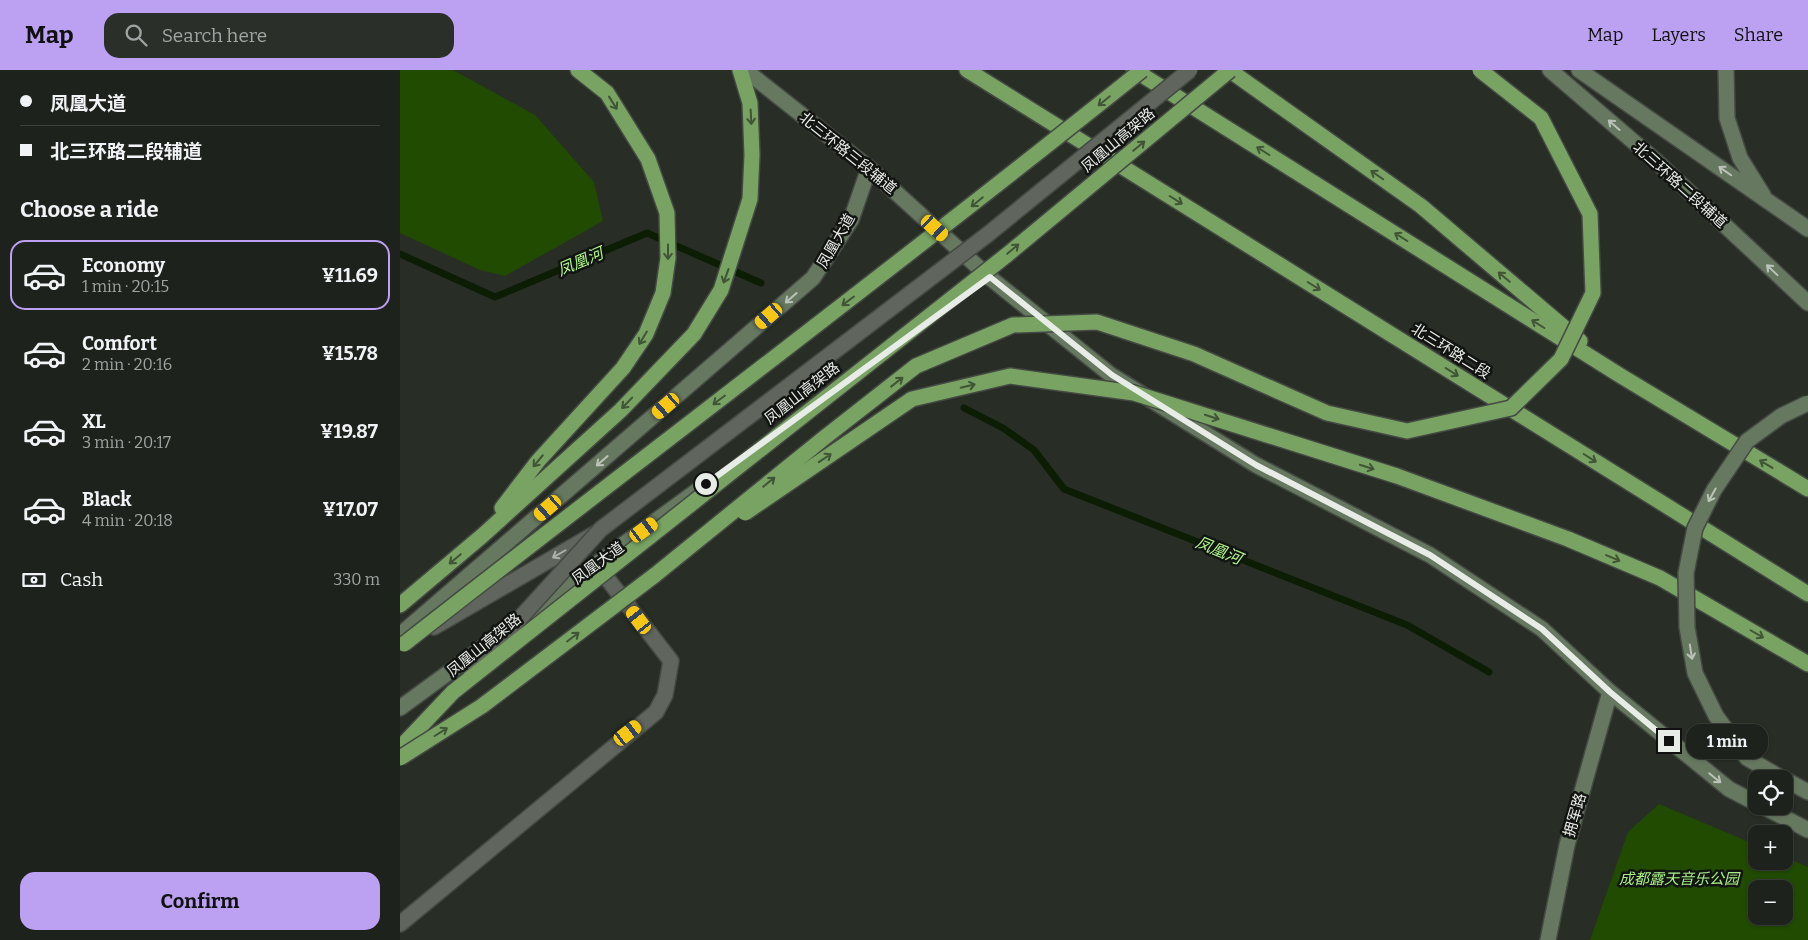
<!DOCTYPE html>
<html lang="en">
<head>
<meta charset="utf-8">
<style>
  :root { --surface:#1e221c; --page:#2b2f29; --text:#f1f3f6; --muted:#a1a4a3; --line:#3c3f3b; --accent:#bca0f2 }
  body { margin:0; font-family:Bitter,"Noto Sans SC",serif; background:var(--page); color:var(--text); height:100vh; display:flex; flex-direction:column; font-size:19px; white-space:nowrap }
  * { box-sizing:border-box; margin:0 }
  p { font-size:16px; color:var(--muted) }
  .icon { flex:none; width:28px; height:28px; fill:none; stroke:currentColor; stroke-width:2; stroke-linecap:round; stroke-linejoin:round }
  .map { position:relative; flex:1; overflow:hidden }
  .panel { display:flex; flex-direction:column; background:var(--surface); width:400px }
  .panel>* { flex:none }
  .hud { display:grid; align-content:center; height:110px; padding:0 20px; background:var(--surface) }
  .tools { position:absolute; left:1348px; top:700px; display:grid; gap:10px }
  .tools a { display:grid; place-items:center; width:45px; height:45px; border-radius:10px; background:var(--surface); box-shadow:0 1px 4px #0004,0 0 0 1px var(--line); font-size:25px }
  .end { position:absolute; width:22px; height:22px; margin:-11px; border:6px solid #e8ece7; background:#111; box-shadow:0 0 0 2px #111 }
  .from { border-radius:50% }
  .bubble { position:absolute; height:35px; border-radius:15px; background:var(--surface); box-shadow:0 1px 4px #0004,0 0 0 1px var(--line); font-size:16px; font-weight:700; line-height:35px; text-align:center }
  .car { position:absolute; width:15px; height:30px; margin:-15px -8px; border-radius:6px; box-shadow:0 0 4px 1px #0007; background:linear-gradient(#f5c518 24%,#345 0 40%,#f5c518 0 76%,#345 0 86%,#f5c518 0) }
  .hud b { display:flex; align-items:center; gap:18px; height:48px; font-size:19px }
  .hud b+b { border-top:1px solid var(--line) }
  .hud i { width:12px; height:12px; background:var(--text) }
  ul { padding:0; list-style:none }
  li { display:flex; align-items:center; gap:15px; height:70px; margin:0 10px 8px; padding:0 10px; border:2px solid transparent; border-radius:15px }
  li div { flex:1 }
  li b { display:block; font-size:19px }
  li em { font-style:normal; font-weight:700 }
  li.on { border-color:var(--accent) }
  li>.icon { width:45px; height:45px; stroke-width:1.5 }
  h2 { padding:0 20px; font-size:22px; line-height:60px }
  .pay { display:flex; align-items:center; gap:12px; height:55px; padding:0 20px; font-size:19px }
  .pay p { margin-inline-start:auto }
  .action { display:flex; gap:10px; margin-top:auto; padding:10px 20px }
  .action a { flex:1; height:58px; border-radius:15px; background:var(--accent); color:#111; font-size:20px; font-weight:700; line-height:58px; text-align:center }
  header { display:flex; align-items:center; gap:30px; box-sizing:border-box; height:70px; padding:0 25px; background:var(--accent); color:#111 }
  header strong { font-size:24px }
  nav { display:flex; gap:28px; margin-inline-start:auto; font-size:18px }
  .search { width:350px; height:45px; background:var(--page); display:flex; align-items:center; gap:12px; box-sizing:border-box; padding:0 18px; border-radius:15px; color:var(--muted); font-size:19px }
  main { display:flex; flex:1; min-height:0 }
  .map>svg:first-child { display:block }
  .green { fill:#204b00; fill-rule:evenodd }
  .lines { fill:none; stroke-linecap:round; stroke-linejoin:round }
  .stream { stroke:#0c1d04; stroke-width:7 }
  .lane-casing { stroke:#454943; stroke-width:18 }
  .secondary-casing { stroke:#454943; stroke-width:18 }
  .highway-casing { stroke:#454943; stroke-width:18 }
  .lane { stroke:#60665e; stroke-width:15 }
  .secondary { stroke:#677860; stroke-width:15 }
  .highway { stroke:#78a363; stroke-width:15 }
  .lane-bridge-casing { stroke:#454943; stroke-width:18; stroke-linecap:butt }
  .secondary-bridge-casing { stroke:#454943; stroke-width:18; stroke-linecap:butt }
  .highway-bridge-casing { stroke:#454943; stroke-width:18; stroke-linecap:butt }
  .lane-bridge { stroke:#60665e; stroke-width:15 }
  .secondary-bridge { stroke:#677860; stroke-width:15 }
  .highway-bridge { stroke:#78a363; stroke-width:15 }
  .oneway { stroke:#405436 }
  .oneway2 { stroke:#bbc3b8 }
  .oneway3 { stroke:#abb0a9 }
  .route { stroke:#e8ece7; stroke-width:6 }
  .labels { text-anchor:middle; stroke-width:5; stroke-linejoin:round; paint-order:stroke }
  .street-label { font-size:15px; fill:#e8ece7; stroke:#121411 }
  .park-label { font-size:15px; font-style:italic; fill:#a7ef83; stroke:#121411 }
  .water-label { font-size:16px; font-style:italic; fill:#aff78b; stroke:#121411 }
</style>
</head>
<body>
<header>
<strong>Map</strong>
<div class="search"><svg class="icon" aria-label="search" viewBox="0 0 24 24"><circle cx="10" cy="10" r="6"/><path d="M15 15l6 6"/></svg>Search here</div>
<nav><a>Map</a><a>Layers</a><a>Share</a></nav>
</header>
<main>
<section class="panel">
<div class="hud">
<b><i class="from"></i>凤凰大道</b>
<b><i></i>北三环路二段辅道</b>
</div>
<h2>Choose a ride</h2>
<ul>
<li class="on"><svg class="icon" aria-label="car" viewBox="0 0 24 24"><path d="M5 17H2v-5l4-1 3-4h7l3 4 3 1v5h-3M9 17h6M6 11h13"/><circle cx="7" cy="17" r="2"/><circle cx="17" cy="17" r="2"/></svg><div><b>Economy</b><p>1 min · 20:15</p></div><em>¥11.69</em></li>
<li><svg class="icon" aria-label="car" viewBox="0 0 24 24"><path d="M5 17H2v-5l4-1 3-4h7l3 4 3 1v5h-3M9 17h6M6 11h13"/><circle cx="7" cy="17" r="2"/><circle cx="17" cy="17" r="2"/></svg><div><b>Comfort</b><p>2 min · 20:16</p></div><em>¥15.78</em></li>
<li><svg class="icon" aria-label="car" viewBox="0 0 24 24"><path d="M5 17H2v-5l4-1 3-4h7l3 4 3 1v5h-3M9 17h6M6 11h13"/><circle cx="7" cy="17" r="2"/><circle cx="17" cy="17" r="2"/></svg><div><b>XL</b><p>3 min · 20:17</p></div><em>¥19.87</em></li>
<li><svg class="icon" aria-label="car" viewBox="0 0 24 24"><path d="M5 17H2v-5l4-1 3-4h7l3 4 3 1v5h-3M9 17h6M6 11h13"/><circle cx="7" cy="17" r="2"/><circle cx="17" cy="17" r="2"/></svg><div><b>Black</b><p>4 min · 20:18</p></div><em>¥17.07</em></li>
</ul>
<div class="pay"><svg class="icon" aria-label="cash" viewBox="0 0 24 24"><path d="M3 7h18v10H3z"/><circle cx="12" cy="12" r="2"/></svg>Cash<p>330 m</p></div>
<div class="action"><a>Confirm</a></div>
</section>
<div class="map">
<svg width="1408" height="870" viewBox="0 0 1408 870">
  <rect width="100%" height="100%" fill="#282d26"/>
  <g class="green">
    <path d="M0,0h53l82,45 59,67 9,39 -98,55 -25,-6 -80,-37z"/>
    <path d="M1259,734l97,41v16h28v-4l24,10v73h-218l38,-108zM1356,819h28v27h-28z"/>
  </g>
  <g class="lines">
    <g class="stream">
      <path d="M0,184l95,43 152,-64 114,50"/>
      <path d="M564,338l39,20 31,22 30,39 343,136 82,47"/>
    </g>
    <defs>
      <g id="lane">
        <path d="M34,557l162,-94"/>
        <path d="M0,854l256,-212 9,-17 6,-34 -75,-97"/>
      </g>
      <g id="secondary">
        <path d="M345,0l124,98 120,109 122,98 145,90 174,90 112,74 68,63 119,97 27,14"/>
        <path d="M1150,0l106,91 152,142"/>
        <path d="M1179,0l229,159"/>
        <path d="M1326,0l1,48 13,40 23,37"/>
        <path d="M128,544l170,-124"/>
        <path d="M0,565l413,-357 38,-58 18,-52"/>
        <path d="M0,638l100,-73"/>
        <path d="M1384,709l24,13"/>
        <path d="M1362,736l46,24"/>
        <path d="M1148,870l19,-95 43,-153"/>
      </g>
      <g id="highway">
        <path d="M567,0l841,524"/>
        <path d="M734,0l487,306 187,113"/>
        <path d="M829,0l192,136 159,135"/>
        <path d="M102,438l36,-47 85,-93 23,-34 17,-41 5,-35 -1,-45 -19,-54 -41,-66 -29,-23"/>
        <path d="M1168,469l92,39 148,86"/>
        <path d="M0,535l82,-69 139,-126 73,-76 27,-44 29,-91 2,-44 -2,-52 -10,-33"/>
        <path d="M0,678l53,-56"/>
      </g>
    </defs>
    <use href="#lane" class="lane-casing"/>
    <use href="#secondary" class="secondary-casing"/>
    <use href="#highway" class="highway-casing"/>
    <use href="#lane" class="lane"/>
    <use href="#secondary" class="secondary"/>
    <use href="#highway" class="highway"/>
    <defs>
      <path id="lane-bridge" d="M71,602l130,-143 386,-294 203,-165"/>
      <path id="secondary-bridge" d="M1383,709l-36,-21 -31,-42 -21,-43 -8,-46 -1,-54 9,-45 19,-38 33,-49 34,-25 27,-13"/>
      <g id="highway-bridge">
        <path d="M345,443l167,-114 98,-23 124,17 263,83 171,63"/>
        <path d="M4,574c245,-192 495,-379 738,-574"/>
        <path d="M53,622l555,-438 222,-184"/>
        <path d="M0,688l82,-52 173,-131 169,-137 92,-72 97,-41 84,-3 97,32 133,59 80,18 104,-23 50,-49 32,-66 -3,-79 -49,-96 -61,-48"/>
      </g>
    </defs>
    <use href="#lane-bridge" class="lane-bridge-casing"/>
    <use href="#secondary-bridge" class="secondary-bridge-casing"/>
    <use href="#highway-bridge" class="highway-bridge-casing"/>
    <use href="#lane-bridge" class="lane-bridge"/>
    <use href="#secondary-bridge" class="secondary-bridge"/>
    <use href="#highway-bridge" class="highway-bridge"/>
  </g>
  <defs><path id="oneway-shaft" d="M-6 0H5M1.5-3L5.5 0L1.5 3" fill="none" stroke-width="1.6" stroke-linecap="round" stroke-linejoin="round" transform="scale(1.25)"/></defs>
  <g class="oneway">
    <use href="#oneway-shaft" transform="translate(704 31) rotate(141)"/>
    <use href="#oneway-shaft" transform="translate(213 33) rotate(58)"/>
    <use href="#oneway-shaft" transform="translate(351 47) rotate(87)"/>
    <use href="#oneway-shaft" transform="translate(739 76) rotate(-40)"/>
    <use href="#oneway-shaft" transform="translate(863 81) rotate(-148)"/>
    <use href="#oneway-shaft" transform="translate(977 105) rotate(-145)"/>
    <use href="#oneway-shaft" transform="translate(776 130) rotate(32)"/>
    <use href="#oneway-shaft" transform="translate(577 132) rotate(141)"/>
    <use href="#oneway-shaft" transform="translate(1001 167) rotate(-148)"/>
    <use href="#oneway-shaft" transform="translate(613 179) rotate(-40)"/>
    <use href="#oneway-shaft" transform="translate(268 182) rotate(90)"/>
    <use href="#oneway-shaft" transform="translate(326 206) rotate(110)"/>
    <use href="#oneway-shaft" transform="translate(1104 207) rotate(-140)"/>
    <use href="#oneway-shaft" transform="translate(914 216) rotate(32)"/>
    <use href="#oneway-shaft" transform="translate(448 231) rotate(143)"/>
    <use href="#oneway-shaft" transform="translate(1138 254) rotate(-148)"/>
    <use href="#oneway-shaft" transform="translate(243 268) rotate(121)"/>
    <use href="#oneway-shaft" transform="translate(1052 302) rotate(32)"/>
    <use href="#oneway-shaft" transform="translate(497 312) rotate(-38)"/>
    <use href="#oneway-shaft" transform="translate(568 316) rotate(-13)"/>
    <use href="#oneway-shaft" transform="translate(319 330) rotate(143)"/>
    <use href="#oneway-shaft" transform="translate(227 333) rotate(134)"/>
    <use href="#oneway-shaft" transform="translate(812 347) rotate(18)"/>
    <use href="#oneway-shaft" transform="translate(425 388) rotate(-34)"/>
    <use href="#oneway-shaft" transform="translate(1190 388) rotate(32)"/>
    <use href="#oneway-shaft" transform="translate(138 391) rotate(130)"/>
    <use href="#oneway-shaft" transform="translate(1366 394) rotate(-149)"/>
    <use href="#oneway-shaft" transform="translate(967 397) rotate(18)"/>
    <use href="#oneway-shaft" transform="translate(369 412) rotate(-39)"/>
    <use href="#oneway-shaft" transform="translate(1213 488) rotate(23)"/>
    <use href="#oneway-shaft" transform="translate(55 489) rotate(140)"/>
    <use href="#oneway-shaft" transform="translate(1357 564) rotate(30)"/>
    <use href="#oneway-shaft" transform="translate(173 567) rotate(-37)"/>
    <use href="#oneway-shaft" transform="translate(41 662) rotate(-32)"/>
  </g>
  <g class="oneway2">
    <use href="#oneway-shaft" transform="translate(1214 55) rotate(-139)"/>
    <use href="#oneway-shaft" transform="translate(1325 101) rotate(-145)"/>
    <use href="#oneway-shaft" transform="translate(1372 200) rotate(-137)"/>
    <use href="#oneway-shaft" transform="translate(391 228) rotate(139)"/>
    <use href="#oneway-shaft" transform="translate(202 391) rotate(139)"/>
    <use href="#oneway-shaft" transform="translate(1312 425) rotate(119)"/>
    <use href="#oneway-shaft" transform="translate(1291 582) rotate(81)"/>
    <use href="#oneway-shaft" transform="translate(1315 708) rotate(39)"/>
  </g>
  <use class="oneway3" href="#oneway-shaft" transform="translate(159 484) rotate(150)"/>
  <g class="lines">
    <path class="route" d="M306,414l284,-207 122,98 144,90 174,90 112,74 68,63 59,49"/>
  </g>
  <g class="labels">
    <g class="street-label">
      <text transform="translate(718 70) rotate(-40)" y="5">凤凰山高架路</text>
      <text transform="translate(448 83) rotate(39)" y="5">北三环路三段辅道</text>
      <text transform="translate(1280 115) rotate(42)" y="5">北三环路二段辅道</text>
      <text transform="translate(436 171) rotate(-60)" y="5">凤凰大道</text>
      <text transform="translate(1051 281) rotate(32)" y="5">北三环路二段</text>
      <text transform="translate(402 323) rotate(-38)" y="5">凤凰山高架路</text>
      <text transform="translate(198 493) rotate(-36)" y="5">凤凰大道</text>
      <text transform="translate(84 575) rotate(-39)" y="5">凤凰山高架路</text>
      <text transform="translate(1175 745) rotate(-74)" y="5">拥军路</text>
    </g>
    <g class="park-label">
      <text x="1279" y="814">成都露天音乐公园</text>
    </g>
    <g class="water-label">
      <text transform="translate(180 191) rotate(-23)" y="6">凤凰河</text>
      <text transform="translate(819 480) rotate(22)" y="6">凤凰河</text>
    </g>
  </g>
</svg>
<div class="tools">
<a><svg class="icon" aria-label="locate" viewBox="0 0 24 24"><circle cx="12" cy="12" r="6"/><path d="M12 2v4M12 18v4M2 12h4M18 12h4"/></svg></a>
<a>+</a>
<a>−</a>
</div>
<i class="end from" style="left:306px;top:414px"></i>
<i class="end" style="left:1269px;top:671px"></i>
<div class="bubble" style="left:1286px;top:654px;width:82px">1 min</div>
<i class="car" style="left:535px;top:158px;rotate:132deg"></i>
<i class="car" style="left:369px;top:246px;rotate:229deg"></i>
<i class="car" style="left:266px;top:336px;rotate:229deg"></i>
<i class="car" style="left:148px;top:438px;rotate:229deg"></i>
<i class="car" style="left:244px;top:460px;rotate:54deg"></i>
<i class="car" style="left:239px;top:550px;rotate:323deg"></i>
<i class="car" style="left:228px;top:663px;rotate:52deg"></i>
</div>
</main>
</body>
</html>
